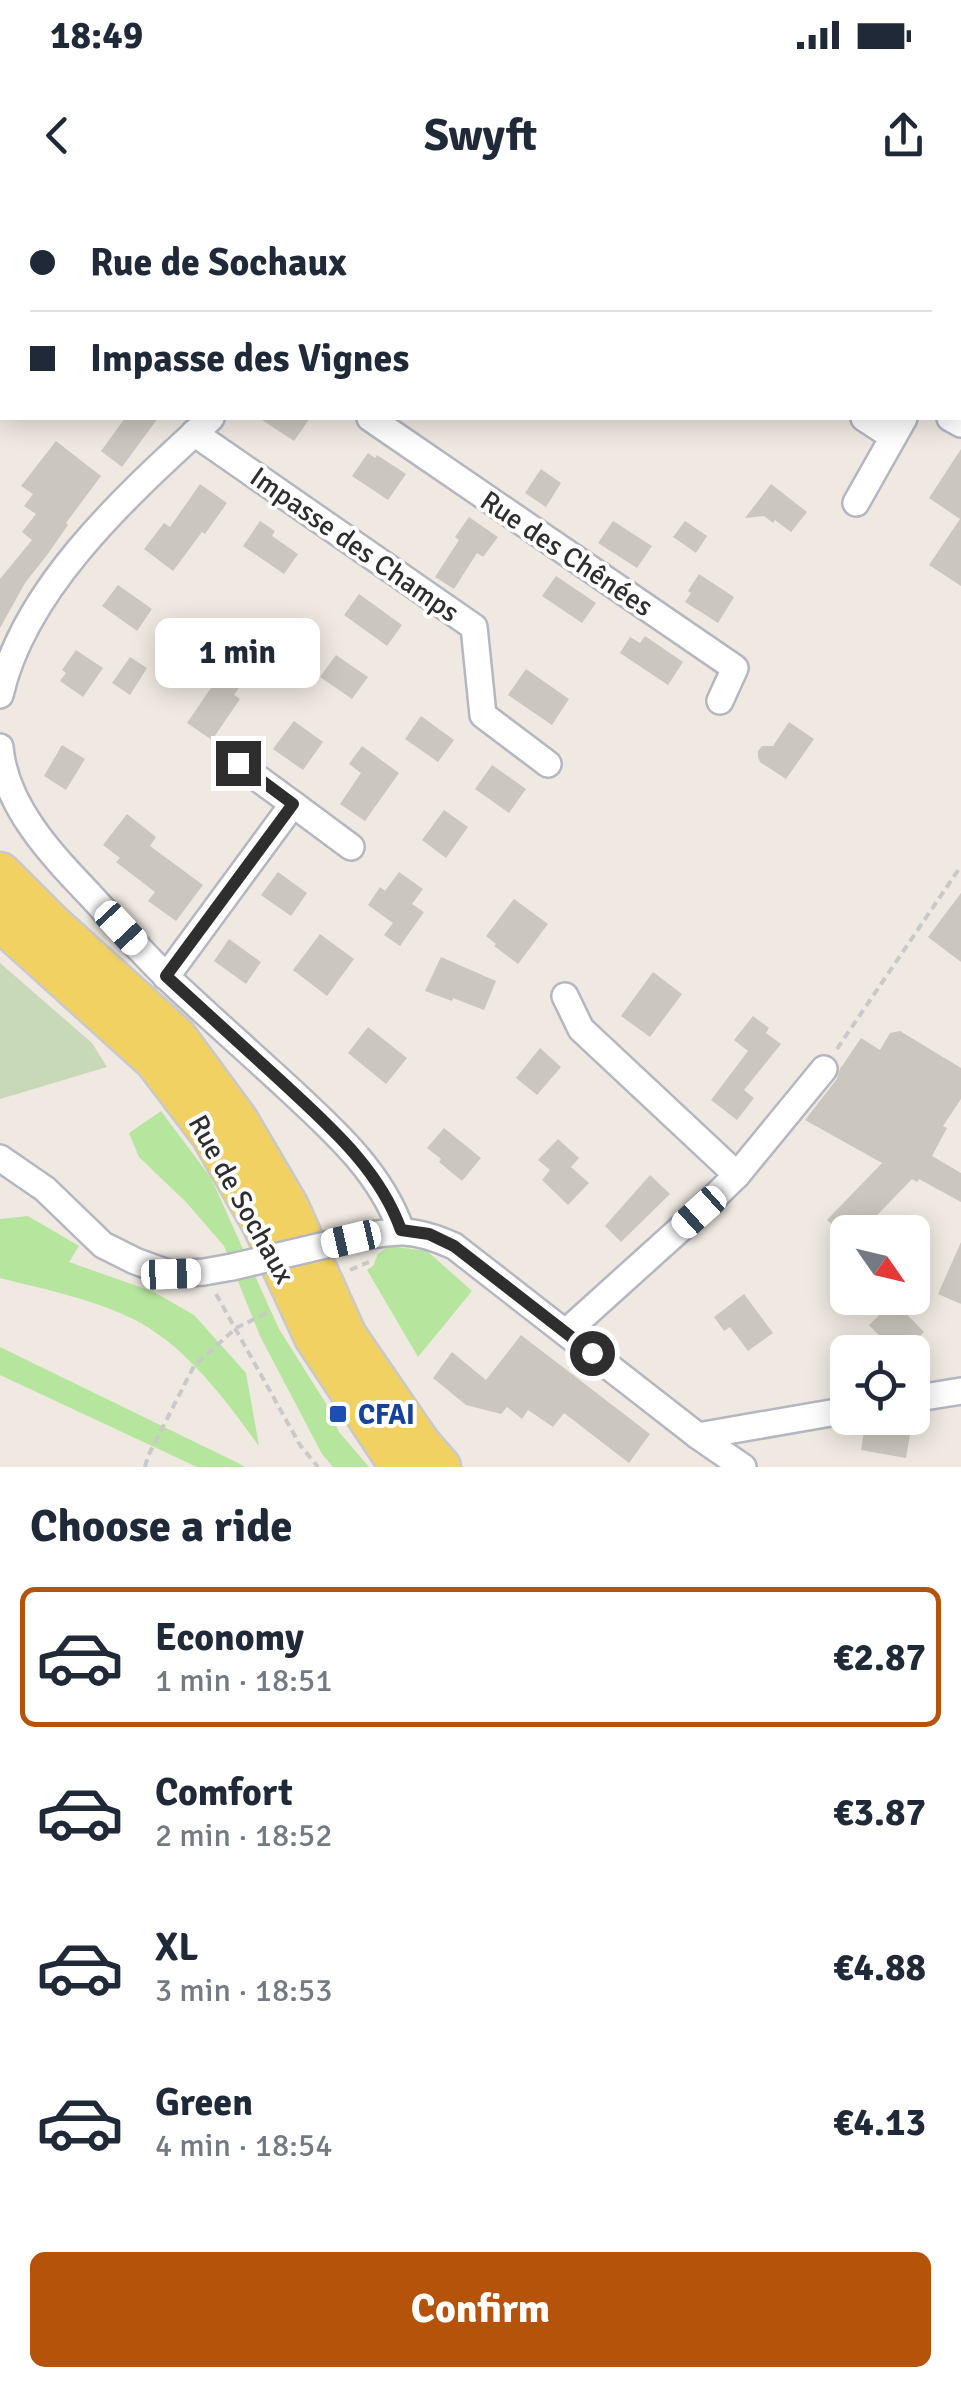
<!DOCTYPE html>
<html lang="en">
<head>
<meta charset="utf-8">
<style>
  :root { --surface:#fff; --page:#f6f6f7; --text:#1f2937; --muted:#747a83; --line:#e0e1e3; --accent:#b45309 }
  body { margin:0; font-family:Signika,sans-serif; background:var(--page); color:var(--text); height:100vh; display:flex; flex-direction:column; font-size:38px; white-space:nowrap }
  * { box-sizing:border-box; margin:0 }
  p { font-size:32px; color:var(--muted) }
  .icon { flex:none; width:55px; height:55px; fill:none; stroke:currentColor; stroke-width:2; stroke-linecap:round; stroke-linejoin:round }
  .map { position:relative; height:1267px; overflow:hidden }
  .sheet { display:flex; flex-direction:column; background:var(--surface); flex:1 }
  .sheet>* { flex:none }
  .hud { position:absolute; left:0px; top:0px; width:962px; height:220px; box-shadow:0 5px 25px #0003; display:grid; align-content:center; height:220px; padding:0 30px; background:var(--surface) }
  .needle { width:65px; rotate:124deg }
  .buttons { position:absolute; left:830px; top:1015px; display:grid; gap:20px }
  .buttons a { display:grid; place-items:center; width:100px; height:100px; border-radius:15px; background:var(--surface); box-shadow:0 5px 25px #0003; font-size:50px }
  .end { position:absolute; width:45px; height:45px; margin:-22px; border:12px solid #2e2e2e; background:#fff; box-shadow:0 0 0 5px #fff }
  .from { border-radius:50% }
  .bubble { position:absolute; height:70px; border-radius:15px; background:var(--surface); box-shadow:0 5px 25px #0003; font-size:32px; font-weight:700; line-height:70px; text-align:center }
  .car { position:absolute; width:30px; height:60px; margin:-30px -15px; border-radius:12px; box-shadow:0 0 8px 2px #0007; background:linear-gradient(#fff 24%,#345 0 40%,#fff 0 76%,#345 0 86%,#fff 0) }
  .hud b { display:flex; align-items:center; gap:35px; height:95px; font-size:38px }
  .hud b+b { border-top:2px solid var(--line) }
  .hud i { width:25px; height:25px; background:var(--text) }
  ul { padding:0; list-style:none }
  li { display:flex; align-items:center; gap:30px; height:140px; margin:0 20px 15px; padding:0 10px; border:5px solid transparent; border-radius:15px }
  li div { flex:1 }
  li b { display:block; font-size:38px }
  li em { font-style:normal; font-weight:700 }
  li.active { border-color:var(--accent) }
  li>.icon { width:90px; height:90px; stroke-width:1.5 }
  h2 { padding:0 30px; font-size:45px; line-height:120px }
  .primary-button { display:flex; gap:20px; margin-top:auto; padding:20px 30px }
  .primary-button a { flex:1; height:115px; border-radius:15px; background:var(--accent); color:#fff; font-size:40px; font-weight:700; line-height:115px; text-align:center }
  .status { display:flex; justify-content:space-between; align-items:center; height:70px; padding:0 50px; background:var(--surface); direction:ltr }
  .status svg { height:28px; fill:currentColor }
  header { display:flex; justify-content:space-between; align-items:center; height:130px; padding:0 30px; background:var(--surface); font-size:45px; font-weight:700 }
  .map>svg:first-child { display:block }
  .green { fill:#b6e59e }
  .cemetery { fill:#c8d9b8 }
  .building { fill:#cbc7bf }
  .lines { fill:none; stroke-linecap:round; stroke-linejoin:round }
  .minor-casing { stroke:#b4b7c1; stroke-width:30 }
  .primary-casing { stroke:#c9c9c9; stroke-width:45 }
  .path { stroke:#c9c9c9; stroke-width:4; stroke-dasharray:8 5; stroke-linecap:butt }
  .minor { stroke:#fff; stroke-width:25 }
  .primary { stroke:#f2d163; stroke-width:40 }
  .minor-bridge-casing { stroke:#b4b7c1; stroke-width:30; stroke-linecap:butt }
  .minor-bridge { stroke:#fff; stroke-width:25 }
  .route { stroke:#2e2e2e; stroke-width:12 }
  .transit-dot { fill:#1a4fb4; stroke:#fff; stroke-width:4 }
  .labels { text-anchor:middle; stroke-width:8; stroke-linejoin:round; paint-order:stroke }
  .street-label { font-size:28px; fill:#2e2e2e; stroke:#fff }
  .transit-label { font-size:28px; font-weight:bold; fill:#164399; stroke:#fff; text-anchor:start }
</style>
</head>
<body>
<div class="status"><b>18:49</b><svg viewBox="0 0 49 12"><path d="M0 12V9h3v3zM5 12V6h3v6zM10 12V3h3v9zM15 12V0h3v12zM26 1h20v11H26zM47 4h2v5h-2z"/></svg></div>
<header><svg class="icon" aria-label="back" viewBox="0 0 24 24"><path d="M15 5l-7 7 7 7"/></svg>Swyft<svg class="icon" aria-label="share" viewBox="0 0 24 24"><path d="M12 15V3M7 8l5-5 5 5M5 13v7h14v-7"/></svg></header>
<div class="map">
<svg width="961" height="1267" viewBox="0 0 961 1267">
  <rect width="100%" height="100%" fill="#efe9e1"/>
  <g class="green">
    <path d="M161,911l50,67 68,151 46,73 14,30 30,35h-36l-11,-13 -62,-118 -36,-90 -38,-44 -47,-45 -10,-24z"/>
    <path d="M28,1016l51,30 -10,16 85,30 40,23 52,58 13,73c-33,-45 -68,-94 -118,-123 -43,-23 -94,-33 -141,-45v-59z"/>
    <path d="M389,1046l38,5 45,40 -54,66 -51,-87 6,-4 5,-12z"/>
    <path d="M0,1147l238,116 7,4h-48l-197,-92z"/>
  </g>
  <path class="cemetery" d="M0,763l92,80 15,24 -107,32z"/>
  <g class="building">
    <path d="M125,218h33l-36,49 -21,-16z"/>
    <path d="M259,218h51l-16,23z"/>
    <path d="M56,241l45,35 -35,47 2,2 -21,30 -22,28 -25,45v-49l32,-39 -10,-8 14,-18 -12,-8 9,-12 -12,-8z"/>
    <path d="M961,249v137l-32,-21 31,-46 -31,-21z"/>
    <path d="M368,253l7,5 2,-3 29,19 -18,26 -36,-24z"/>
    <path d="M541,269l20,14 -15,24 -21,-14z"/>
    <path d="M200,284l27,19 -22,31 -3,-2 -29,39 -29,-22 20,-26 6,4z"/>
    <path d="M771,284l36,28 -16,20 -16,-12 -2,3 -9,-7 -19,2z"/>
    <path d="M469,317l29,20 -15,20 -6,-4 -23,36 -19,-12 24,-37 -4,-3z"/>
    <path d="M260,321l15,10 -3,5 26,18 -14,20 -41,-28z"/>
    <path d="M613,321l39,25 -15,22 -39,-25z"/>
    <path d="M685,321l22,15 -11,17 -23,-16z"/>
    <path d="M699,374l35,23 -16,26 -33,-21 6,-9 -3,-2z"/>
    <path d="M556,376l40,27 -14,20 -40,-27z"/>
    <path d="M118,385l34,24 -15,22 -35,-25z"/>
    <path d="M359,394l43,31 -15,21 -43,-31z"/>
    <path d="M645,436l38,26 -15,23 -48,-32 10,-16 10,6z"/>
    <path d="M76,450l27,18 -20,29 -23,-16 6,-8 -4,-3z"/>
    <path d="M336,455l32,22 -16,22 -32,-22z"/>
    <path d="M130,457l17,11 -17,27 -18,-12z"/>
    <path d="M526,469l43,30 -17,26 -44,-30z"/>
    <path d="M222,472l19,13 -7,10 6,4 -28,41 -25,-17z"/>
    <path d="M421,516l33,24 -16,22 -33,-23z"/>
    <path d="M294,521l29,21 -20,28 -30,-21z"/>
    <path d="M789,522l25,17 -28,40 -26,-17 -2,-5v-6l4,-5h11z"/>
    <path d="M62,545l23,14 -19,31 -22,-14z"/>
    <path d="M362,546l37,27 -34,48 -25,-17 21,-31 -12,-9z"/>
    <path d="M492,565l34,24 -17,24 -34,-24z"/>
    <path d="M444,610l24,17 -22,31 -24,-18z"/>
    <path d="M127,614l29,23 -6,9 53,39 -27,36 -28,-20 7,-9 -39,-30 4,-4 -17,-13z"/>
    <path d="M278,672l29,21 -16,23 -30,-21z"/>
    <path d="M399,672l24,17 -11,15 12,8 -24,34 -16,-11 9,-12 -25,-18 12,-18 5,4z"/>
    <path d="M961,693v69l-33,-25z"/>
    <path d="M514,699l34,25 -30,40 -24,-18 2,-2 -10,-8z"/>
    <path d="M320,734l34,25 -27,37 -34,-26z"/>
    <path d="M229,739l32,23 -15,22 -32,-23z"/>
    <path d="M441,757l55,24 -12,29 -31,-12 -1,3 -27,-10z"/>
    <path d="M653,772l29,22 -32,43 -29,-21z"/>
    <path d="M753,816l16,12 -3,5 15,11 -37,46 10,8 -17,22 -26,-20 37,-49 -14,-11z"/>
    <path d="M368,827l39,31 -21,26 -38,-31z"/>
    <path d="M900,831l61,37v31l-18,27 4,2 -15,28 29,17v29l-42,-23 -2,3 -5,-3 -51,53 -8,-8 -10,11 -16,-15 55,-57 -77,-43 32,-41 3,-10 21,-31 19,12 10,-17z"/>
    <path d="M540,848l21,19 -24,28 -21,-17z"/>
    <path d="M444,928l37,30 -19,23 -23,-19 2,-3 -14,-11z"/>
    <path d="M558,939l21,19 -8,9 18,16 -21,22 -26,-25 8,-10 -12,-10z"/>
    <path d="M650,975l20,19 -49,48 -16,-16z"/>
    <path d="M961,1042v62l-23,-10z"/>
    <path d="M744,1094l29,39 -25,18 -18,-24 -6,4 -10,-14z"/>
    <path d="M894,1101l30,31 -21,20h-8l-26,-27z"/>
    <path d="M521,1135l129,99 -21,29 -65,-50 -11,14 -25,-17 -6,9 -15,-12 -6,7 -35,-9 -33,-27 19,-26 34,28z"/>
    <path d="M866,1218l46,5 -6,35 -45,-8z"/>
  </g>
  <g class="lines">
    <defs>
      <g id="minor">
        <path d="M543,0l4,2"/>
        <path d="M848,0l3,2"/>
        <path d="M424,2l2,-2"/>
        <path d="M523,2l2,-2"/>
        <path d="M960,75l1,1"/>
        <path d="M960,117l1,-2"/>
        <path d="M370,218l365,250 -15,33"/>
        <path d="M864,218l29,19"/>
        <path d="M950,218l11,6"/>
        <path d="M194,233l280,194 9,88 65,49"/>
        <path d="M856,303l48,-85"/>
        <path d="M0,495c25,-110 131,-203 211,-277"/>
        <path d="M0,547c5,59 51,107 90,148 26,28 51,57 79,84 39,37 79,72 119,109 45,42 92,83 113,142"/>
        <path d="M293,604l58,43"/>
        <path d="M166,777l127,-173 -56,-41"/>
        <path d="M565,796l16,33 156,146"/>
        <path d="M0,958l45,31 58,56 32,16 36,13 33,-2 28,-5"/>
        <path d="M351,1039c43,-9 61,-12 103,7l244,190 45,31"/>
        <path d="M566,1132l133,-120 38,-37 87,-106"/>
        <path d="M912,1199l49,-8"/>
        <path d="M698,1236l150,-26"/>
      </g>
      <g id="primary">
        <path d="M0,673l51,51 125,113 61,83 51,87 58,129 74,108 20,23"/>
        <path d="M0,720l155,140 57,75 51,89 52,113 86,130"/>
      </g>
    </defs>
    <use href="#minor" class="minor-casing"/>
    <use href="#primary" class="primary-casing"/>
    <g class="path">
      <path d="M837,849l124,-183"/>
      <path d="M350,1070l19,-8"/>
      <path d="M216,1094l84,151 18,22"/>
      <path d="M145,1267l3,-11 46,-90 42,-38 31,-15"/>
    </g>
    <use href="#minor" class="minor"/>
    <use href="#primary" class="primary"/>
    <defs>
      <path id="minor-bridge" d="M232,1067l119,-28"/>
    </defs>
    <use href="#minor-bridge" class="minor-bridge-casing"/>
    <use href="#minor-bridge" class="minor-bridge"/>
  </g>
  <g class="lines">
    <path class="route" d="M238,563l55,41 -127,172c38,35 77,70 115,105 47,44 98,87 120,149l28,4 25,12 138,107"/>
  </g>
  <rect class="transit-dot" x="328" y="1204" width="20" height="20" rx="5"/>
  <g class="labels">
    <g class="street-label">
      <text transform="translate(355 344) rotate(35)" y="10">Impasse des Champs</text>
      <text transform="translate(567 353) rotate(34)" y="10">Rue des Chênées</text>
      <text transform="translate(242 999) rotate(61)" y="10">Rue de Sochaux</text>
    </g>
    <g class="transit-label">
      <text x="358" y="1224">CFAI</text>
    </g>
  </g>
</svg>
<div class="buttons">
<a><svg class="needle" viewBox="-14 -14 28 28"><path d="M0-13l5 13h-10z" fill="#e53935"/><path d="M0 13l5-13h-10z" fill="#747a83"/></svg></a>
<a><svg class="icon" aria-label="locate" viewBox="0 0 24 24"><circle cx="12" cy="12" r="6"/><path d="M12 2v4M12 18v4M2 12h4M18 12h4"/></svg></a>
</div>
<i class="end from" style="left:592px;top:1153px"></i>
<i class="end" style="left:238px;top:563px"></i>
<div class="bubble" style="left:155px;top:418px;width:165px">1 min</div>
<i class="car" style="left:121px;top:728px;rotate:137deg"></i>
<i class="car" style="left:699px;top:1012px;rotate:228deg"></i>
<i class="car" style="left:351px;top:1039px;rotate:257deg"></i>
<i class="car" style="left:171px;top:1074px;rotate:88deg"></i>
<div class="hud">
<b><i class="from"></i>Rue de Sochaux</b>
<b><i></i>Impasse des Vignes</b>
</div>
</div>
<section class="sheet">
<h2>Choose a ride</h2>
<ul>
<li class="active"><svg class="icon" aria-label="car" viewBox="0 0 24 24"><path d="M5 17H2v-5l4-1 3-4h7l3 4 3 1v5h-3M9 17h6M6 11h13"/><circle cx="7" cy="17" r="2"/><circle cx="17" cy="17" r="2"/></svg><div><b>Economy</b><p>1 min · 18:51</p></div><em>€2.87</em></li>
<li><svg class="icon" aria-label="car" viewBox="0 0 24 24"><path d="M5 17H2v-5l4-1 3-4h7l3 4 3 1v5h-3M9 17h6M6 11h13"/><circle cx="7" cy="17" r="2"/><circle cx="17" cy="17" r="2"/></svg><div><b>Comfort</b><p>2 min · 18:52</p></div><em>€3.87</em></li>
<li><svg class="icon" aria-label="car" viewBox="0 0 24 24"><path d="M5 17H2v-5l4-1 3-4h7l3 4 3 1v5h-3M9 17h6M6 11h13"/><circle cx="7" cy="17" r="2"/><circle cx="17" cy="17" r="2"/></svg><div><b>XL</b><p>3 min · 18:53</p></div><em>€4.88</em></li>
<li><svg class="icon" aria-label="car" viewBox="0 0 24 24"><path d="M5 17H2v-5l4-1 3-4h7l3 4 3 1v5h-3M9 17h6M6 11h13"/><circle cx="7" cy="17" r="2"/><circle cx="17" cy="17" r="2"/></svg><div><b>Green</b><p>4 min · 18:54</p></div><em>€4.13</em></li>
</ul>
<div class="primary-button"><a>Confirm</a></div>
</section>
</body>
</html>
